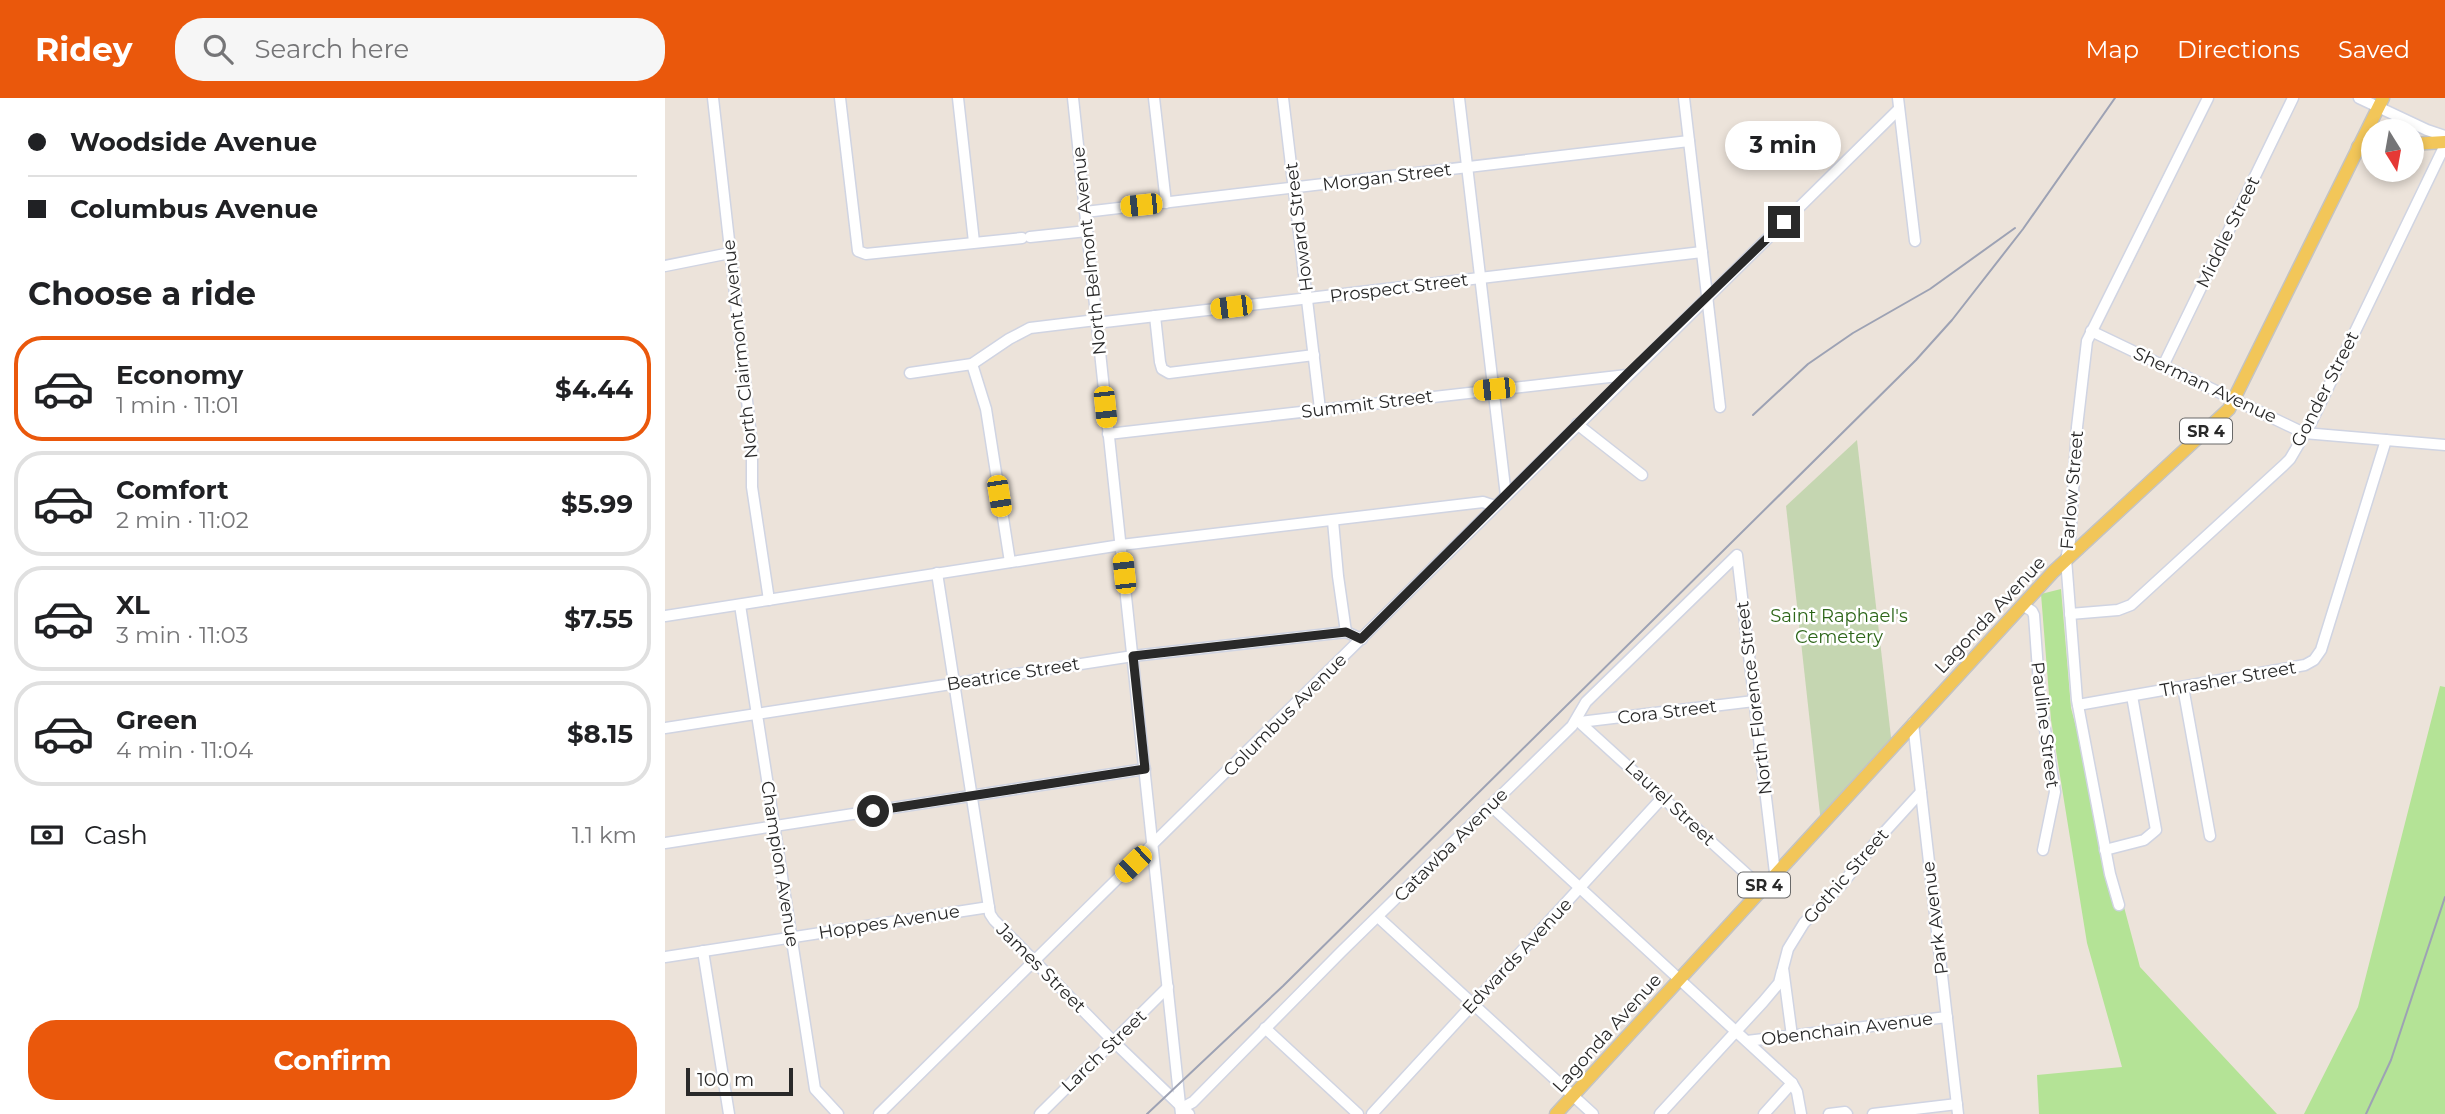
<!DOCTYPE html>
<html lang="en">
<head>
<meta charset="utf-8">
<style>
  :root { --surface:#fff; --page:#f6f6f6; --text:#202124; --muted:#757577; --line:#e0e0e0; --accent:#ea580c }
  body { margin:0; font-family:Montserrat,sans-serif; background:var(--page); color:var(--text); height:100vh; display:flex; flex-direction:column; font-size:26px; white-space:nowrap }
  * { box-sizing:border-box; margin:0 }
  p { font-size:23px; color:var(--muted) }
  .icon { flex:none; width:38px; height:38px; fill:none; stroke:currentColor; stroke-width:2; stroke-linecap:round; stroke-linejoin:round }
  .map { position:relative; flex:1; overflow:hidden }
  .side { display:flex; flex-direction:column; background:var(--surface); width:665px }
  .side>* { flex:none }
  .hud { display:grid; align-content:center; height:154px; padding:0 28px; background:var(--surface) }
  .needle { width:46px; rotate:169deg }
  .buttons { position:absolute; left:1696px; top:21px; display:grid; gap:14px }
  .buttons a { display:grid; place-items:center; width:63px; height:63px; border-radius:50%; background:var(--surface); box-shadow:0 4px 10px #0003; font-size:35px }
  .scale { position:absolute; left:21px; bottom:18px; width:107px; box-sizing:border-box; padding-left:7px; border:4px solid #292929; border-top:0; font-size:19px; line-height:24px; white-space:nowrap; color:#292929; -webkit-text-stroke:5px #fff; paint-order:stroke }
  .end { position:absolute; width:32px; height:32px; margin:-16px; border:9px solid #292929; background:#fff; box-shadow:0 0 0 4px #fff }
  .from { border-radius:50% }
  .bubble { position:absolute; height:49px; border-radius:24px; background:var(--surface); box-shadow:0 4px 10px #0003; font-size:23px; font-weight:700; line-height:49px; text-align:center }
  .car { position:absolute; width:21px; height:42px; margin:-21px -10px; border-radius:9px; box-shadow:0 0 5px 2px #0007; background:linear-gradient(#f5c518 24%,#345 0 40%,#f5c518 0 76%,#345 0 86%,#f5c518 0) }
  .hud b { display:flex; align-items:center; gap:24px; height:66px; font-size:26px }
  .hud b+b { border-top:2px solid var(--line) }
  .hud i { width:18px; height:18px; background:var(--text) }
  ul { padding:0; list-style:none }
  li { display:flex; align-items:center; gap:21px; height:105px; margin:0 14px 10px; padding:0 14px; border:4px solid var(--line); border-radius:28px }
  li div { flex:1 }
  li b { display:block; font-size:26px }
  li em { font-style:normal; font-weight:700 }
  li.on { border-color:var(--accent) }
  li>.icon { width:63px; height:63px; stroke-width:1.5 }
  h2 { padding:0 28px; font-size:32px; line-height:84px }
  .pay { display:flex; align-items:center; gap:18px; height:77px; padding:0 28px; font-size:26px }
  .pay p { margin-inline-start:auto }
  .cta { display:flex; gap:14px; margin-top:auto; padding:14px 28px }
  .cta a { flex:1; height:80px; border-radius:28px; background:var(--accent); color:#fff; font-size:28px; font-weight:700; line-height:80px; text-align:center }
  header { display:flex; align-items:center; gap:42px; box-sizing:border-box; height:98px; padding:0 35px; background:var(--accent); color:#fff }
  header strong { font-size:33px }
  nav { display:flex; gap:38px; margin-inline-start:auto; font-size:24px }
  .search { width:490px; height:63px; background:var(--page); display:flex; align-items:center; gap:18px; box-sizing:border-box; padding:0 24px; border-radius:28px; color:var(--muted); font-size:26px }
  main { display:flex; flex:1; min-height:0 }
  .map>svg:first-child { display:block }
  .green { fill:#b4e396 }
  .cemetery { fill:#c5d6b1 }
  .lines { fill:none; stroke-linecap:round; stroke-linejoin:round }
  .minor-casing { stroke:#d0d4e2; stroke-width:13 }
  .major-casing { stroke:#c3c3c3; stroke-width:15 }
  .minor { stroke:#fff; stroke-width:10 }
  .major { stroke:#f2c659; stroke-width:12 }
  .rail { stroke:#9da2b4; stroke-width:2 }
  .route { stroke:#292929; stroke-width:9 }
  .labels { text-anchor:middle; stroke-width:5; stroke-linejoin:round; paint-order:stroke }
  .shield { fill:#fff; stroke:#696969; stroke-width:2 }
  .shield-label { font-size:16px; font-weight:bold; fill:#292929 }
  .street-label { font-size:18px; fill:#292929; stroke:#fff }
  .park-label { font-size:18px; fill:#2d6619; stroke:#fff }
</style>
</head>
<body>
<header>
<strong>Ridey</strong>
<div class="search"><svg class="icon" aria-label="search" viewBox="0 0 24 24"><circle cx="10" cy="10" r="6"/><path d="M15 15l6 6"/></svg>Search here</div>
<nav><a>Map</a><a>Directions</a><a>Saved</a></nav>
</header>
<main>
<section class="side">
<div class="hud">
<b><i class="from"></i>Woodside Avenue</b>
<b><i></i>Columbus Avenue</b>
</div>
<h2>Choose a ride</h2>
<ul>
<li class="on"><svg class="icon" aria-label="car" viewBox="0 0 24 24"><path d="M5 17H2v-5l4-1 3-4h7l3 4 3 1v5h-3M9 17h6M6 11h13"/><circle cx="7" cy="17" r="2"/><circle cx="17" cy="17" r="2"/></svg><div><b>Economy</b><p>1 min · 11:01</p></div><em>$4.44</em></li>
<li><svg class="icon" aria-label="car" viewBox="0 0 24 24"><path d="M5 17H2v-5l4-1 3-4h7l3 4 3 1v5h-3M9 17h6M6 11h13"/><circle cx="7" cy="17" r="2"/><circle cx="17" cy="17" r="2"/></svg><div><b>Comfort</b><p>2 min · 11:02</p></div><em>$5.99</em></li>
<li><svg class="icon" aria-label="car" viewBox="0 0 24 24"><path d="M5 17H2v-5l4-1 3-4h7l3 4 3 1v5h-3M9 17h6M6 11h13"/><circle cx="7" cy="17" r="2"/><circle cx="17" cy="17" r="2"/></svg><div><b>XL</b><p>3 min · 11:03</p></div><em>$7.55</em></li>
<li><svg class="icon" aria-label="car" viewBox="0 0 24 24"><path d="M5 17H2v-5l4-1 3-4h7l3 4 3 1v5h-3M9 17h6M6 11h13"/><circle cx="7" cy="17" r="2"/><circle cx="17" cy="17" r="2"/></svg><div><b>Green</b><p>4 min · 11:04</p></div><em>$8.15</em></li>
</ul>
<div class="pay"><svg class="icon" aria-label="cash" viewBox="0 0 24 24"><path d="M3 7h18v10H3z"/><circle cx="12" cy="12" r="2"/></svg>Cash<p>1.1 km</p></div>
<div class="cta"><a>Confirm</a></div>
</section>
<div class="map">
<svg width="1780" height="1016" viewBox="0 0 1780 1016">
  <rect width="100%" height="100%" fill="#ece3da"/>
  <g class="green">
    <path d="M1396,491l10,119 69,259 137,147h-238l-2,-39 85,-8 -35,-124 -36,-223 -10,-126z"/>
    <path d="M1775,588l5,1v427h-141l54,-107z"/>
  </g>
  <path class="cemetery" d="M1192,342l35,306 -71,77 -35,-317z"/>
  <g class="lines">
    <defs>
      <g id="minor">
        <path d="M48,0l39,347v42l17,113"/>
        <path d="M175,0l18,153 8,3 156,-16"/>
        <path d="M293,0l16,144"/>
        <path d="M408,0l108,1016"/>
        <path d="M489,0l12,105"/>
        <path d="M618,0l37,311"/>
        <path d="M794,0l47,398"/>
        <path d="M1019,0l36,309"/>
        <path d="M1233,0l17,143"/>
        <path d="M1694,0l68,32 18,6"/>
        <path d="M420,114l604,-71"/>
        <path d="M365,139l57,-6"/>
        <path d="M0,168l65,-13"/>
        <path d="M490,218l5,46 2,7 7,4 145,-18"/>
        <path d="M431,225l606,-71"/>
        <path d="M1426,233l213,102 141,12"/>
        <path d="M307,266l14,45 24,153"/>
        <path d="M1498,268l130,-268"/>
        <path d="M245,275l62,-9 37,-25 21,-11 66,-8"/>
        <path d="M912,326l65,51"/>
        <path d="M443,336l519,-59"/>
        <path d="M668,423l5,55 8,56"/>
        <path d="M272,475l53,341 4,6 119,121 76,73"/>
        <path d="M75,507l75,484 23,25"/>
        <path d="M1357,507l10,6 2,4 6,83 15,94 -12,58"/>
        <path d="M1405,516l48,-4 13,-5 153,-140 6,-6 20,-34 135,-280"/>
        <path d="M0,518l456,-71 362,-43 12,4"/>
        <path d="M1518,589l27,149"/>
        <path d="M1413,607l227,-40 9,-5 7,-10 65,-210"/>
        <path d="M912,622l185,168"/>
        <path d="M915,624l174,-21"/>
        <path d="M1248,625l45,391"/>
        <path d="M0,630l468,-72 213,-24 16,7"/>
        <path d="M826,708l301,277 5,9 4,22"/>
        <path d="M0,745l480,-74"/>
        <path d="M1440,752l39,-10 12,-10 -24,-134"/>
        <path d="M1454,807l-9,-31 -33,-174 -11,-141 4,-18 7,-114 10,-86 121,-243"/>
        <path d="M713,819l215,197"/>
        <path d="M38,853l26,163"/>
        <path d="M0,859l324,-50"/>
        <path d="M600,930l93,86"/>
        <path d="M1127,938l-9,-68 5,-19 16,-26 38,-39 37,-46 42,-46"/>
        <path d="M1082,943l200,-24"/>
        <path d="M517,1010l11,-6 148,-150 231,-226 14,-24 151,-147 38,318"/>
        <path d="M214,1016c340,-335 679,-671 1020,-1005"/>
        <path d="M375,1016l128,-127"/>
        <path d="M707,1016l291,-317"/>
        <path d="M995,1016l103,-112 16,-19 3,-12"/>
        <path d="M1099,1016l28,-31"/>
        <path d="M1164,1016l16,-2 2,2"/>
        <path d="M1208,1016l84,-10"/>
      </g>
      <g id="major">
        <path d="M1746,46l34,-2"/>
        <path d="M1693,49h15"/>
        <path d="M891,1016l497,-542 176,-163 154,-311"/>
      </g>
    </defs>
    <use href="#minor" class="minor-casing"/>
    <use href="#major" class="major-casing"/>
    <use href="#minor" class="minor"/>
    <use href="#major" class="major"/>
    <g class="rail">
      <path d="M1088,317l55,-51 45,-31 77,-44 85,-61"/>
      <path d="M482,1016l136,-128 633,-626 36,-40 71,-91 92,-131"/>
      <path d="M1701,1016l25,-54 54,-163"/>
    </g>
  </g>
  <g class="lines">
    <path class="route" d="M208,713l272,-42 -12,-113 213,-24 15,7 266,-265 157,-152"/>
  </g>
  <g class="labels">
    <g class="shield">
      <rect x="1515" y="320.5" width="52" height="25" rx="5"/>
      <rect x="1073" y="774.5" width="52" height="25" rx="5"/>
    </g>
    <g class="shield-label">
      <text x="1541" y="339">SR 4</text>
      <text x="1099" y="793">SR 4</text>
    </g>
    <g class="street-label">
      <text transform="translate(722 79) rotate(-7)" y="6">Morgan Street</text>
      <text transform="translate(634 129) rotate(-97)" y="6">Howard Street</text>
      <text transform="translate(1563 134) rotate(-64)" y="6">Middle Street</text>
      <text transform="translate(424 153) rotate(-96)" y="6">North Belmont Avenue</text>
      <text transform="translate(734 190) rotate(-7)" y="6">Prospect Street</text>
      <text transform="translate(75 251) rotate(-96)" y="6">North Clairmont Avenue</text>
      <text transform="translate(1540 287) rotate(25)" y="6">Sherman Avenue</text>
      <text transform="translate(1660 291) rotate(-63)" y="6">Gonder Street</text>
      <text transform="translate(702 306) rotate(-7)" y="6">Summit Street</text>
      <text transform="translate(1407 392) rotate(-85)" y="6">Farlow Street</text>
      <text transform="translate(1325 517) rotate(-47)" y="6">Lagonda Avenue</text>
      <text transform="translate(348 576) rotate(-9)" y="6">Beatrice Street</text>
      <text transform="translate(1563 581) rotate(-10)" y="6">Thrasher Street</text>
      <text transform="translate(1089 600) rotate(-97)" y="6">North Florence Street</text>
      <text transform="translate(1002 614) rotate(-7)" y="6">Cora Street</text>
      <text transform="translate(620 617) rotate(-45)" y="6">Columbus Avenue</text>
      <text transform="translate(1380 627) rotate(83)" y="6">Pauline Street</text>
      <text transform="translate(1005 705) rotate(43)" y="6">Laurel Street</text>
      <text transform="translate(786 747) rotate(-45)" y="6">Catawba Avenue</text>
      <text transform="translate(115 766) rotate(81)" y="6">Champion Avenue</text>
      <text transform="translate(1181 778) rotate(-49)" y="6">Gothic Street</text>
      <text transform="translate(1270 820) rotate(-97)" y="6">Park Avenue</text>
      <text transform="translate(224 824) rotate(-9)" y="6">Hoppes Avenue</text>
      <text transform="translate(852 858) rotate(-47)" y="6">Edwards Avenue</text>
      <text transform="translate(376 870) rotate(45)" y="6">James Street</text>
      <text transform="translate(1182 931) rotate(-7)" y="6">Obenchain Avenue</text>
      <text transform="translate(942 935) rotate(-48)" y="6">Lagonda Avenue</text>
      <text transform="translate(439 953) rotate(-44)" y="6">Larch Street</text>
    </g>
    <g class="park-label">
      <text x="1174" y="524">Saint Raphael's<tspan x="1174" dy="21">Cemetery</tspan></text>
    </g>
  </g>
</svg>
<div class="buttons">
<a><svg class="needle" viewBox="-14 -14 28 28"><path d="M0-13l5 13h-10z" fill="#e53935"/><path d="M0 13l5-13h-10z" fill="#757577"/></svg></a>
</div>
<div class="scale">100 m</div>
<i class="end from" style="left:208px;top:713px"></i>
<i class="end" style="left:1119px;top:124px"></i>
<div class="bubble" style="left:1060px;top:23px;width:116px">3 min</div>
<i class="car" style="left:476px;top:107px;rotate:264deg"></i>
<i class="car" style="left:566px;top:209px;rotate:263deg"></i>
<i class="car" style="left:829px;top:291px;rotate:264deg"></i>
<i class="car" style="left:440px;top:309px;rotate:174deg"></i>
<i class="car" style="left:334px;top:398px;rotate:171deg"></i>
<i class="car" style="left:459px;top:475px;rotate:354deg"></i>
<i class="car" style="left:468px;top:766px;rotate:226deg"></i>
</div>
</main>
</body>
</html>
